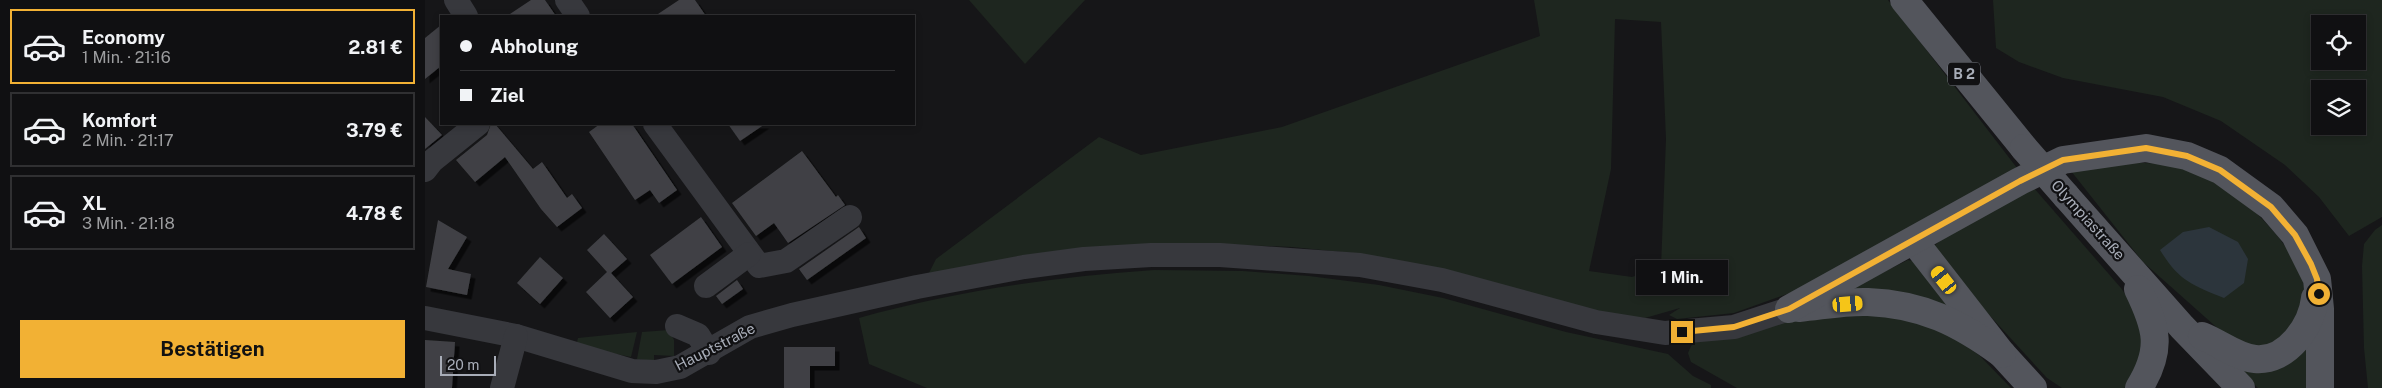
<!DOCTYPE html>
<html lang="de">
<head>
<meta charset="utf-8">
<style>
  :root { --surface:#101012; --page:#1e1e20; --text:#f1f3f6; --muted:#9c9d9f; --line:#303032; --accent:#f2b134 }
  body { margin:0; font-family:"Public Sans",sans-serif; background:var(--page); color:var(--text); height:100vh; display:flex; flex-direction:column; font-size:19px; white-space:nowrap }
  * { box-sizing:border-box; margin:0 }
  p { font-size:16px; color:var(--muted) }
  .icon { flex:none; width:28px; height:28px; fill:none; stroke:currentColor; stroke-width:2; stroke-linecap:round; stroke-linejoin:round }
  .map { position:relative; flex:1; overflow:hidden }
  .drawer { display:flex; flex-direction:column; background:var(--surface); width:425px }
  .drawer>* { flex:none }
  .guide { position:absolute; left:15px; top:15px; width:475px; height:110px; border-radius:0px; box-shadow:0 2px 8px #0003,0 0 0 1px var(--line); display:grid; align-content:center; height:110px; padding:0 20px; background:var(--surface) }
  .fabs { position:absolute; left:1886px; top:15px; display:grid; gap:10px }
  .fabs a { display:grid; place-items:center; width:55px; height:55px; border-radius:0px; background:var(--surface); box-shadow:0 2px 8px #0003,0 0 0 1px var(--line); font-size:25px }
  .scale { position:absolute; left:15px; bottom:12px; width:56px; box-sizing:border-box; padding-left:5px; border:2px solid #a8adb8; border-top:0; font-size:14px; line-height:18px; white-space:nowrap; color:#a8adb8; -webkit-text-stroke:4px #111113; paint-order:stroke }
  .end { position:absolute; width:22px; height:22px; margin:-11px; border:6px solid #f2b134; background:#111; box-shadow:0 0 0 2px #111 }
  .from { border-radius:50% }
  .bubble { position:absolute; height:35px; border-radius:0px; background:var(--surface); box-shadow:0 2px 8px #0003,0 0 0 1px var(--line); font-size:16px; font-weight:700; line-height:35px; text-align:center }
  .car { position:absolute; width:15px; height:30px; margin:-15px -8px; border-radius:6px; box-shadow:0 0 4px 1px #0007; background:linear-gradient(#f5c518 24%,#345 0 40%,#f5c518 0 76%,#345 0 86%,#f5c518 0) }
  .guide b { display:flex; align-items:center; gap:18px; height:48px; font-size:19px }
  .guide b+b { border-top:1px solid var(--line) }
  .guide i { width:12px; height:12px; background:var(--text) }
  ul { padding:9px 0 0; list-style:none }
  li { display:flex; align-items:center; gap:15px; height:75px; margin:0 10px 8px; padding:0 10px; border:2px solid var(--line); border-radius:0px }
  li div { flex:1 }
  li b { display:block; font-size:19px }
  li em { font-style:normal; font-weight:700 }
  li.current { border-color:var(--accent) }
  li>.icon { width:45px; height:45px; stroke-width:1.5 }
  .button { display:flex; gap:10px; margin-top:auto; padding:10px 20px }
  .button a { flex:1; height:58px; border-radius:0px; background:var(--accent); color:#111; font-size:20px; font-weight:700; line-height:58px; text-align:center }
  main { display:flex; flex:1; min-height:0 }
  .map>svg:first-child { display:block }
  .green { fill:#1e261f; fill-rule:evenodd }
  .water { fill:#2c353c }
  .building { fill:#404145; filter:url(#shadow) }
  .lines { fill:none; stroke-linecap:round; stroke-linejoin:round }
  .minor { stroke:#37383d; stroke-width:24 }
  .major { stroke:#53555c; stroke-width:28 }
  .major-bridge { stroke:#53555c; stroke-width:28 }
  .route { stroke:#f2b134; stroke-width:6 }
  .labels { text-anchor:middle; stroke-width:4.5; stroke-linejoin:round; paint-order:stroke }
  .shield { fill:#111113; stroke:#7b7e86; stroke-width:1 }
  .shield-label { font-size:14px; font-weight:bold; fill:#a8adb8 }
  .street-label { font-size:15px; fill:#a8adb8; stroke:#111113 }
</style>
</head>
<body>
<main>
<section class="drawer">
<ul>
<li class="current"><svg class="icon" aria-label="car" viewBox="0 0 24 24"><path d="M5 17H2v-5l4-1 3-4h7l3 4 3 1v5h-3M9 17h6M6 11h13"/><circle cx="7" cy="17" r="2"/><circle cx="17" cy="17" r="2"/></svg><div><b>Economy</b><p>1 Min. · 21:16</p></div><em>2.81 €</em></li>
<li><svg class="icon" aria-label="car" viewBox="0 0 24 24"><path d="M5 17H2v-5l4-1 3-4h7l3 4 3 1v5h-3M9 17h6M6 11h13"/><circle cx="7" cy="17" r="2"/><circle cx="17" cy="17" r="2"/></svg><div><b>Komfort</b><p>2 Min. · 21:17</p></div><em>3.79 €</em></li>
<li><svg class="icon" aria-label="car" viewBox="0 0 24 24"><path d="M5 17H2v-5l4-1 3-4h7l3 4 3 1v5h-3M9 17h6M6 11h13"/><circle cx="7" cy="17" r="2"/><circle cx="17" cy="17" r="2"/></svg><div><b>XL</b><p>3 Min. · 21:18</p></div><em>4.78 €</em></li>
</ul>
<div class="button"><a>Bestätigen</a></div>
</section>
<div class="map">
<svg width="1957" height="388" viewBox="0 0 1957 388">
  <defs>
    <filter id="shadow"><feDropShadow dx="4.5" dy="4.5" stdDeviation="0" flood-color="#0009"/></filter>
  </defs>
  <rect width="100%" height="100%" fill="#161618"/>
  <g class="green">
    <path d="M544,0h116l-60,64z"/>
    <path d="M1109,0h354l129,168 -210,119 -73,26 -57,6 -8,-4 11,-7 -35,10 -36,-4 -247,-60 -70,-7 -73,-3 -290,29 7,-14 163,-122 42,18 141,-28 258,-91zM1190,19l46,3 5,117 -5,128 -29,10 -43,-6 22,-102z"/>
    <path d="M1568,0h389v217l-33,19 -30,-39 -34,-32 -64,-44 -58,-24 -100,-19 -44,-16 -23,-14zM1895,24h37v37h-37zM1895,89h37v37h-37z"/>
    <path d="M1677,163c26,1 56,-2 81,4 43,10 113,74 121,119 2,9 0,19 -1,27l-32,34 -30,2 -98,-87 -72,-91z"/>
    <path d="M1608,187l88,101 19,28 5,26 -15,43 -6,3h-62l-15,-10 -111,-121 -1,-12 12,-10z"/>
    <path d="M1957,225v163h-14l-4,-40 -2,-82 2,-22 11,-14z"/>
    <path d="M1483,260l13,3 56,67 -133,-38z"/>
    <path d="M729,270l89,1 66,5 70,9 64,13 123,34 102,22 25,22 18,9v3h-784l-58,-24 -10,-46c97,-27 195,-41 295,-48z"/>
    <path d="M1423,309l38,1 62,21 32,25 31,32h-274l-46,-26 -3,-9 3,-7 7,-6z"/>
    <path d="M244,330l5,10v16l-20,-1v6l-17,-2 5,-27z"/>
    <path d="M1888,331l-2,57h-53l-22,-22z"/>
    <path d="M212,332l-6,25 -55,-11 2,-8z"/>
  </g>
  <path class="water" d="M1784,227l29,15 10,17 -4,24 -20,15c-32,-13 -45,-17 -64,-48l23,-18z"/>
  <g class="building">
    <path d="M106,0h14l11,16h-49z"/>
    <path d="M254,0h16l11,16h-51z"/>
    <path d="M16,25v41l-16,13v-41z"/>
    <path d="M0,117l17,18 -17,14z"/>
    <path d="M66,124h4l38,45 9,-7 25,36 5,-4 10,14 -25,19 -16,-18 -36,-52 -30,25 -19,-22 31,-25z"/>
    <path d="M175,124h32l45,66 -18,13 -9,-13 -15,10 -46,-68z"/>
    <path d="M303,124h37l-25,17z"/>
    <path d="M377,151l34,46 2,-2 7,10 -57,38 -14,-20 -18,13 -24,-33z"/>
    <path d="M276,217l21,30 -50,37 -22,-29z"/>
    <path d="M13,220l29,17 -19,32 23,5 -4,21 -41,-8z"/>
    <path d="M434,227l7,11 -59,42 -8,-11z"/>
    <path d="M179,234l23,25 -16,14 22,24 -23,21 -24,-26 21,-20 -20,-22z"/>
    <path d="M115,257l23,21 -23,26 -23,-21z"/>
    <path d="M312,280l6,9 -21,15 -6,-8z"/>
    <path d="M0,340l30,2 -3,46h-27z"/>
    <path d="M359,347h51v19h-25v22h-26z"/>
  </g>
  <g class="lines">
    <g class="minor">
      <path d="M31,0l10,16"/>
      <path d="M142,0l11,16"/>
      <path d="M230,124l104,142 27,-5 64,-44"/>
      <path d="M0,170l7,-9 46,-37"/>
      <path d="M281,286l43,-32"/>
      <path d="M0,318l91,18 116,35 24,1 24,-5 70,-40 42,-12 125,-28 107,-20 60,-8 67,-4h69l140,10 82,15 154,42 69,11 69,-6 55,-18"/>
      <path d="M252,326l21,9 11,18"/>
      <path d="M77,388l14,-52"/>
    </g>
    <g class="major">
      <path d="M1479,0l120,148"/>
      <path d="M1641,196l116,131 59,61"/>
      <path d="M1489,241l88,113 31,34"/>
      <path d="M1713,289c19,39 25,60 1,99"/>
      <path d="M1374,308c22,-2 47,-7 69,-6 54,2 92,21 134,52"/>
      <path d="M1364,309l231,-128 43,-21 83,-12 41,8 33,14 51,37 24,28 22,44 3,30v79"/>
      <path d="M1777,336c18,7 34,21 53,23 32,3 57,-33 60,-61"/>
    </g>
    <path class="major-bridge" d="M1599,148l42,48"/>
  </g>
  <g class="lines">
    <path class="route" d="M1257,332l52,-5 55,-18 231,-128 43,-21 83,-12 41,8 33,14 51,37 24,28 16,29 6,15 2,15"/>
  </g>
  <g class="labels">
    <rect class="shield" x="1523" y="62.5" width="32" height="23" rx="4"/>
    <g class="shield-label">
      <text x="1539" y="79">B 2</text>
    </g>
    <g class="street-label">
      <text transform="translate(1663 220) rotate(48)" y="5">Olympiastraße</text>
      <text transform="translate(290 347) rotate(-27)" y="5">Hauptstraße</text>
    </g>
  </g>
</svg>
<div class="fabs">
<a><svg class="icon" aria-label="locate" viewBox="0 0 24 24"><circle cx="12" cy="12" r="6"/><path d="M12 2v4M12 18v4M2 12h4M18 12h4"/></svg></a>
<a><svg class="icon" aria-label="layers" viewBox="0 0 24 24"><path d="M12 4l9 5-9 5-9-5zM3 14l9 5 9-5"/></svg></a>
</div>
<div class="scale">20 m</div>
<i class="end from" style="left:1894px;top:294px"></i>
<i class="end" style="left:1257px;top:332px"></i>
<div class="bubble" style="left:1211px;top:260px;width:92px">1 Min.</div>
<i class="car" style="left:1519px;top:280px;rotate:322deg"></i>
<i class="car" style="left:1423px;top:304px;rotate:85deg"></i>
<div class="guide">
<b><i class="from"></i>Abholung</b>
<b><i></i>Ziel</b>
</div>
</div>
</main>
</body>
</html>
